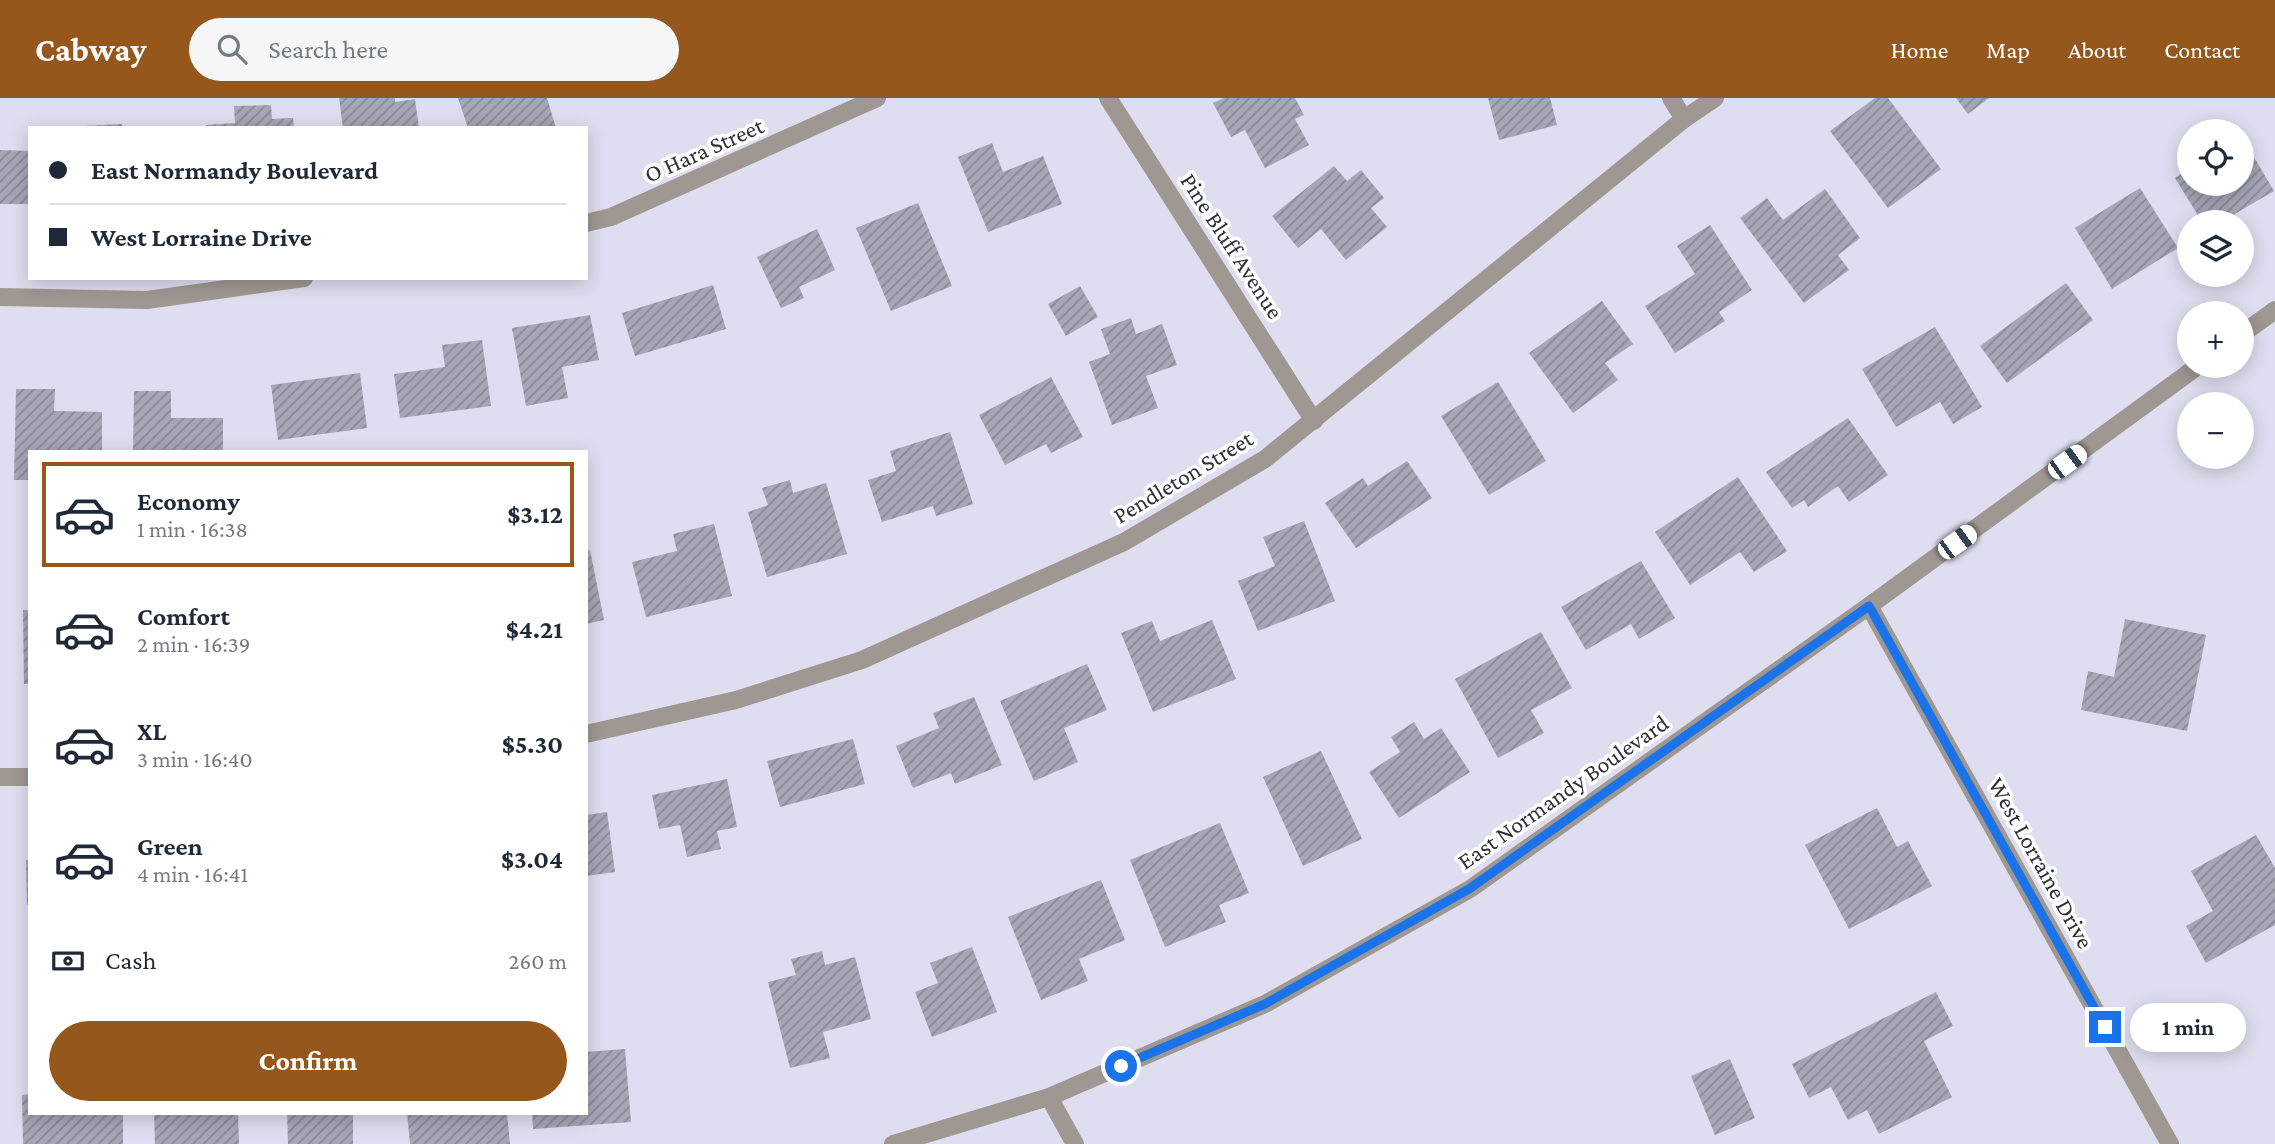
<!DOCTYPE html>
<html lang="en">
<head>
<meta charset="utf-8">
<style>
  :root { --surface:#fff; --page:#f6f6f7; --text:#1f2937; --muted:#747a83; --line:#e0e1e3; --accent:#95571b }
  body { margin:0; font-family:"Crimson Pro",serif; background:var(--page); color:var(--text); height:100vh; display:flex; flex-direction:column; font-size:26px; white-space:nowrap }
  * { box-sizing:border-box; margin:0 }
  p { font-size:23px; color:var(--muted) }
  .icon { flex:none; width:38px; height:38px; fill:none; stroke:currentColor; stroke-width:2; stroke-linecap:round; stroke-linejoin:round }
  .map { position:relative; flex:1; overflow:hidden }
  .panel { position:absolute; left:28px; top:352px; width:560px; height:665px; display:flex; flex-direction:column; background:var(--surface); border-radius:0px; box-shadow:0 4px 18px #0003 }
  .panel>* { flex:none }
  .guide { position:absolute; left:28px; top:28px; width:560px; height:154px; border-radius:0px; box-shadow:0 4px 18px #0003; display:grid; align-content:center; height:154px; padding:0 21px; background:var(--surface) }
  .controls { position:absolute; left:2177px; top:21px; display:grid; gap:14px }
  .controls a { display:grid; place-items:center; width:77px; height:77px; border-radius:50%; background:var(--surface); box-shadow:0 4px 18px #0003; font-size:35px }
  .end { position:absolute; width:32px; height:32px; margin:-16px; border:9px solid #1a73e8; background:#fff; box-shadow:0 0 0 4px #fff }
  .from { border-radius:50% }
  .bubble { position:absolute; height:49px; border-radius:24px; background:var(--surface); box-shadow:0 4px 18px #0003; font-size:23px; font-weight:700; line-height:49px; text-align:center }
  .car { position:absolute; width:21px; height:42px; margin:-21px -10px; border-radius:9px; box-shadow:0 0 5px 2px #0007; background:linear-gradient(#fff 24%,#345 0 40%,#fff 0 76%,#345 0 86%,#fff 0) }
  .guide b { display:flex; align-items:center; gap:24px; height:66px; font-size:26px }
  .guide b+b { border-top:2px solid var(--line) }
  .guide i { width:18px; height:18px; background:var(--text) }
  ul { padding:12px 0 0; list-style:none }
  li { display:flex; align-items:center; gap:21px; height:105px; margin:0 14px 10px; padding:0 7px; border:4px solid transparent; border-radius:0px }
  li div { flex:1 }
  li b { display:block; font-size:26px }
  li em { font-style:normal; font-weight:700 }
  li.current { border-color:var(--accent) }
  li>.icon { width:63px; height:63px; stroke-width:1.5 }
  .pay { display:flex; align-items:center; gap:18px; height:77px; padding:0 21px; font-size:26px }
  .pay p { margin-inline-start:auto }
  .action { display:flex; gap:14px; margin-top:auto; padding:14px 21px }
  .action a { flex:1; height:80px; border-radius:42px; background:var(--accent); color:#fff; font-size:28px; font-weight:700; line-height:80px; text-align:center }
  header { display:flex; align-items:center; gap:42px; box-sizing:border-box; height:98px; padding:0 35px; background:var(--accent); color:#fff }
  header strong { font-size:33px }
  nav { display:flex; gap:38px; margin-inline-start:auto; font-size:24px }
  .search { width:490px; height:63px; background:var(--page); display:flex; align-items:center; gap:18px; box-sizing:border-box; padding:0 24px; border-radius:38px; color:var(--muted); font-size:26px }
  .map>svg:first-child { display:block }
  .building { fill:url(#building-hatch) }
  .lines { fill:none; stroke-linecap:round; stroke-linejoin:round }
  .minor { stroke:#9e9792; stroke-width:18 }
  .route { stroke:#1a73e8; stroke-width:9 }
  .labels { text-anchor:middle; stroke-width:7; stroke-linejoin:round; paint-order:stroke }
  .street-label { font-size:24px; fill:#303037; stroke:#fff }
</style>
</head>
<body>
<header>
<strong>Cabway</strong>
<div class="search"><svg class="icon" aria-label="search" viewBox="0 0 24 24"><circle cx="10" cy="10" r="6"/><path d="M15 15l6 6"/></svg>Search here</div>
<nav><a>Home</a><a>Map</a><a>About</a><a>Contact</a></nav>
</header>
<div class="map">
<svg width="2275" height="1046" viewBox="0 0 2275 1046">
  <defs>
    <pattern id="building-hatch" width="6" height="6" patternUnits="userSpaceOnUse" patternTransform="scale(1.75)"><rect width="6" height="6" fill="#a6a6b7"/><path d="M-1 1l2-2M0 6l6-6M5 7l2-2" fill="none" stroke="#888896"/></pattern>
  </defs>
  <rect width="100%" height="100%" fill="#dedef0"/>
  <g class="building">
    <path d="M339,0h56v4l20,-3 4,29h-76z"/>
    <path d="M458,0h89l9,30h-88z"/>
    <path d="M1224,0h71l9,17 -9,4 14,26 -44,23 -20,-38 -14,7 -18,-34z"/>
    <path d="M1488,0h62l7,27 -58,15z"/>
    <path d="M1875,0h13l53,71 -53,39 -58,-77z"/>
    <path d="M1956,0h33l-21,16z"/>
    <path d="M271,7l1,14 21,-1 1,10h-87l-1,-3 29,-2 -1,-17z"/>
    <path d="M122,26v4h-39v-2z"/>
    <path d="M2242,39l32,54 -53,31h-19l-27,-44 14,-9v15h53z"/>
    <path d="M992,45l11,29 40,-16 19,48 -74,28 -30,-75z"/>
    <path d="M0,52l30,1v53h-30z"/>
    <path d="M1334,68l13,15 14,-11 23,28 -13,10 16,19 -41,33 -25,-31 -23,19 -26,-32z"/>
    <path d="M2140,90l38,60 -66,41 -37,-61z"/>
    <path d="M1825,91l35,49 -22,17 11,15 -45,33 -64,-85 27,-20 16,22z"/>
    <path d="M918,105l34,83 -61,25 -35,-83z"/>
    <path d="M1710,127l42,65 -33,22 6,9 -50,32 -30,-47 50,-32 -18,-28z"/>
    <path d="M817,131l18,41 -36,17 5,11 -23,10 -24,-51z"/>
    <path d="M2066,185l27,37 -86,63 -27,-37z"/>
    <path d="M713,187l13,44 -91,27 -13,-43z"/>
    <path d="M1080,188l18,31 -32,19 -18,-32z"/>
    <path d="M1602,203l31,43 -28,19 13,17 -45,33 -44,-60z"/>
    <path d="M590,217l9,45 -37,7 6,31 -42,8 -14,-78z"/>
    <path d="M1131,220l5,16 26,-10 15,41 -31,11 12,32 -46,17 -23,-63 21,-8 -9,-25z"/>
    <path d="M1935,229l47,80 -29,17 -13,-22 -44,25 -34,-58z"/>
    <path d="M482,242l9,66 -91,12 -6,-44 51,-7 -3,-22z"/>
    <path d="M360,275l7,55 -89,12 -7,-55z"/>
    <path d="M1051,279l32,60 -32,16 -5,-9 -41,21 -26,-50z"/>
    <path d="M1498,284l48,79 -57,34 -48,-79z"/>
    <path d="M16,291h39l-1,22 48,1v40h-72v28h-16z"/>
    <path d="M134,293h37v27h52v34h-90z"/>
    <path d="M1848,320l40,57 -39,27 -11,-16 -30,21 -4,-7 -12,8 -26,-36z"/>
    <path d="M950,334l23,72 -37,12 -3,-10 -51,16 -14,-42 28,-9 -6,-20z"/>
    <path d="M1407,363l25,37 -76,50 -31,-45 38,-25 5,8z"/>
    <path d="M1738,379l49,74 -33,21 -14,-20 -50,33 -35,-53z"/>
    <path d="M790,382l3,13 33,-10 21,71 -80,23 -19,-65 20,-7 -6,-17z"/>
    <path d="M1304,423l31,80 -77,30 -20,-50 37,-15 -12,-29z"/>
    <path d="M714,426l18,72 -86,21 -14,-55 45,-11 -4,-17z"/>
    <path d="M590,452l14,70 -18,4v-73z"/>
    <path d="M1641,463l34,57 -36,21 -8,-15 -45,26 -25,-43z"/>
    <path d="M23,512h7v74h-6z"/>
    <path d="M2125,521l81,16 -19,96 -106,-21 7,-39 26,6z"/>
    <path d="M1212,522l24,59 -83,33 -32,-79 31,-12 8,20z"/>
    <path d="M1541,534l31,56 -41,22 13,23 -46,25 -43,-79z"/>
    <path d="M1087,566l20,46 -43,18 14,34 -44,19 -34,-80z"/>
    <path d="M974,599l28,68 -47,19 -4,-11 -38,15 -17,-42 43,-18 -6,-15z"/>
    <path d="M1414,624l10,17 17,-11 29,44 -71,46 -30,-46 31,-20 -9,-15z"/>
    <path d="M853,641l12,45 -85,23 -13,-46z"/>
    <path d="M1321,653l41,88 -59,27 -40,-89z"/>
    <path d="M727,681l10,48 -20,4 4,18 -34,8 -7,-32 -21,4 -7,-34z"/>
    <path d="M1877,710l20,39 11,-6 24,45 -83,43 -44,-84z"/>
    <path d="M607,714l8,60 -29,4v-61z"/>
    <path d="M1220,725l29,70 -30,12 7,17 -61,25 -35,-87z"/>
    <path d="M2256,737l19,33v57l-69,38 -20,-37 27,-15 -22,-40z"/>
    <path d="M26,762h4v45h-3z"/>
    <path d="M1101,782l24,60 -46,19 9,22 -47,19 -33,-83z"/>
    <path d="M972,849l25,65 -65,25 -17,-45 23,-9 -8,-20z"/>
    <path d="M822,853l3,14 30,-8 16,62 -48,13 7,26 -40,10 -22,-86 28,-7 -5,-16z"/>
    <path d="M1936,894l17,34 -29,15 28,56 -73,37 -12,-24 -19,10 -17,-33 -22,11 -17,-34z"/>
    <path d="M625,951l6,73 -98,7 -1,-16h54v-61z"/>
    <path d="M1730,961l25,59 -40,17 -24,-59z"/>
    <path d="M30,996v19h93v31h-100l-1,-49z"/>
    <path d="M154,1015h84l1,31h-84z"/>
    <path d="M287,1015h66v31h-65z"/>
    <path d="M407,1015h100l3,31h-100z"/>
  </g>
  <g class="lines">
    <g class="minor">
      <path d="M1108,0l206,323"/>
      <path d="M1671,0l13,21"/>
      <path d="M586,125l25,-6 266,-119"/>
      <path d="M0,199l147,3 157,-22"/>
      <path d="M2242,236l33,-24"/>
      <path d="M1869,508l301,538"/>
      <path d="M586,636l150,-34 126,-40 262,-118 141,-83 419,-340 31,-21"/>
      <path d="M0,679h30"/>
      <path d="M1049,999l26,47"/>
      <path d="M893,1046l156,-47 216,-93 205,-115 399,-283 329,-240"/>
    </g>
  </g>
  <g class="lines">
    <path class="route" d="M1121,968l144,-62 204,-115 400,-283 236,421"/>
  </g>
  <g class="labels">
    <g class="street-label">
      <text transform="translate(704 52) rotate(-24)" y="8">O Hara Street</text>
      <text transform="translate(1232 148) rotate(57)" y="8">Pine Bluff Avenue</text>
      <text transform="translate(1183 379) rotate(-31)" y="8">Pendleton Street</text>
      <text transform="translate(1563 694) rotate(-35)" y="8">East Normandy Boulevard</text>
      <text transform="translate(2041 765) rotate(61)" y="8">West Lorraine Drive</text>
    </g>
  </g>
</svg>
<div class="controls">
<a><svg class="icon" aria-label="locate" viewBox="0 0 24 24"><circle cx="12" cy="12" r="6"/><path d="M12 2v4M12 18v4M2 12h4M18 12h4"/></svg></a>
<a><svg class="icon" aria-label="layers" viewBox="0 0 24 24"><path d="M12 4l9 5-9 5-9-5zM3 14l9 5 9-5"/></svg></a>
<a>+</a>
<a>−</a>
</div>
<i class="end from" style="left:1121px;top:968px"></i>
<i class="end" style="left:2105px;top:929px"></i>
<div class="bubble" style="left:2130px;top:905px;width:116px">1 min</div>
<i class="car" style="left:2067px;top:364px;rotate:54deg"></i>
<i class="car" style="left:1957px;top:444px;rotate:54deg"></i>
<div class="guide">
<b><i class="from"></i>East Normandy Boulevard</b>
<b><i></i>West Lorraine Drive</b>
</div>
<section class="panel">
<ul>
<li class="current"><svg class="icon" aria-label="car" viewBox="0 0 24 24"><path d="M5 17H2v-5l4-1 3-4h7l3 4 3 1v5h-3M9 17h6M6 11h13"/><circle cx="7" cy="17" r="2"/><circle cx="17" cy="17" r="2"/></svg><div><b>Economy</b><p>1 min · 16:38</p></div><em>$3.12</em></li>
<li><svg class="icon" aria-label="car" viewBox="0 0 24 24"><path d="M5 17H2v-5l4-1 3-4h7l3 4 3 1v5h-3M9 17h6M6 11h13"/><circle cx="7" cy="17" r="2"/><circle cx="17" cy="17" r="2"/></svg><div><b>Comfort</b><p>2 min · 16:39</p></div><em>$4.21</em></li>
<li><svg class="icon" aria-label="car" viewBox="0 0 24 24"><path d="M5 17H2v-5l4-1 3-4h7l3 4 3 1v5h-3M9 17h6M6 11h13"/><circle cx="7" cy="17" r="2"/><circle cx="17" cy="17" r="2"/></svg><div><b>XL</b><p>3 min · 16:40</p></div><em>$5.30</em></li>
<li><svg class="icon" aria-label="car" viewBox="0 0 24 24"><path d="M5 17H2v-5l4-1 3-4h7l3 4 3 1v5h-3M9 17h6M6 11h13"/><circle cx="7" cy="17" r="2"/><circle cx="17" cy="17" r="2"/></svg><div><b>Green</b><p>4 min · 16:41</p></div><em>$3.04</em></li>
</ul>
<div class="pay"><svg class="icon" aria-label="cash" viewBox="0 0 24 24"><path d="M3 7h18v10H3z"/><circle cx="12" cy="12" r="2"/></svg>Cash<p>260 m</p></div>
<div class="action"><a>Confirm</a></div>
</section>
</div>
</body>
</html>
